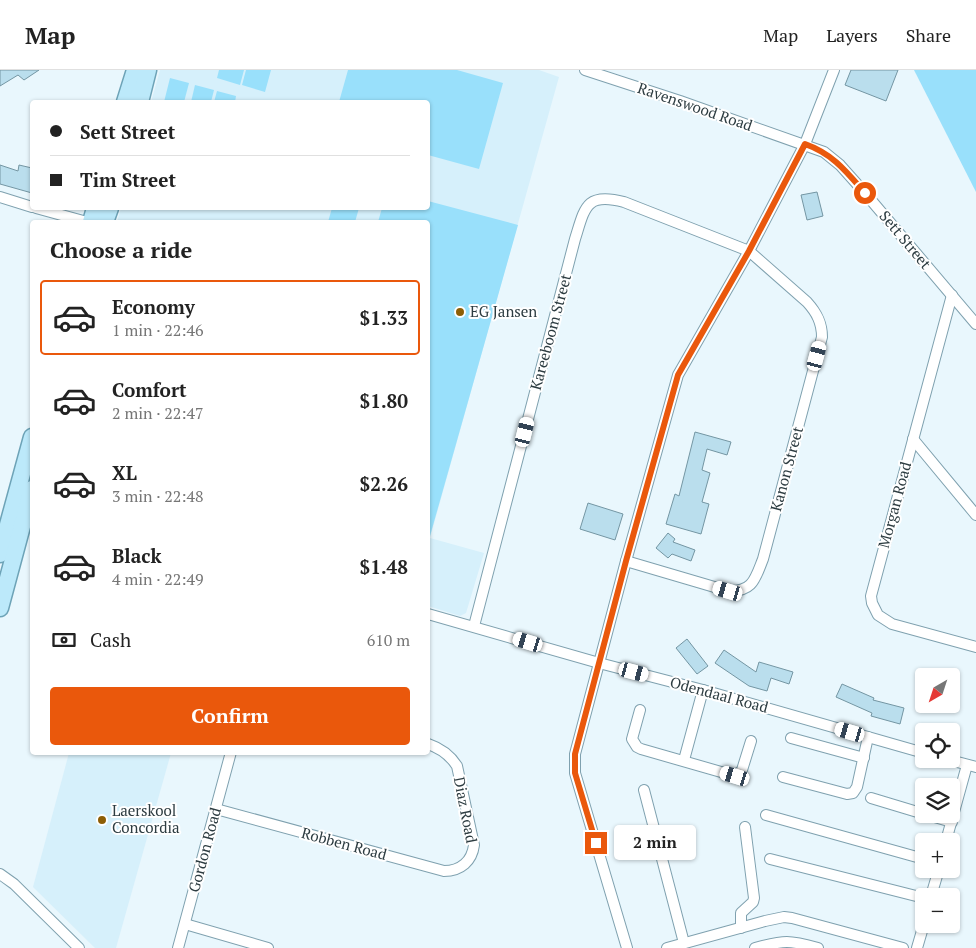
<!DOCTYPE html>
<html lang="en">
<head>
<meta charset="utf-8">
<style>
  :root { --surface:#fff; --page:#f6f6f6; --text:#222; --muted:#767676; --line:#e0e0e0; --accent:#ea580c }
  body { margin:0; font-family:"PT Serif",serif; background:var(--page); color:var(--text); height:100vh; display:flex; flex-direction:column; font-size:19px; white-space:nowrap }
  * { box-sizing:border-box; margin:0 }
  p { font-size:16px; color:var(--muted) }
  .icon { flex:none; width:28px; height:28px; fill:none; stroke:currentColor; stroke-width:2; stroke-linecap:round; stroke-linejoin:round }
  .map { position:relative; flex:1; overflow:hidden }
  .sheet { position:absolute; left:30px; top:150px; width:400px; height:535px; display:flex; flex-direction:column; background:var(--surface); border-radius:5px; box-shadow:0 1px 4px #0004 }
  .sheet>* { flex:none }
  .top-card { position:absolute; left:30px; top:30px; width:400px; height:110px; border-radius:5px; box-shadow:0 1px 4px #0004; display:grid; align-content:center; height:110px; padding:0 20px; background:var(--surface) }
  .needle { width:32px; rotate:219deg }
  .controls { position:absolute; left:915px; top:598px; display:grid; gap:10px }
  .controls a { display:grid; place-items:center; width:45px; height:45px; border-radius:5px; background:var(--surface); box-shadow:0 1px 4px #0004; font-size:25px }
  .end { position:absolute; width:22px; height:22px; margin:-11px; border:6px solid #ea580c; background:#fff; box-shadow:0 0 0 2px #fff }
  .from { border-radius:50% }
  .bubble { position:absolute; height:35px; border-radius:5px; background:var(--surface); box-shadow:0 1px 4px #0004; font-size:16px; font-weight:800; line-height:35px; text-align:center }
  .car { position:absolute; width:15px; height:30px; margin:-15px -8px; border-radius:6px; box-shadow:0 0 4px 1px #0007; background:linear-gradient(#fff 24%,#345 0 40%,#fff 0 76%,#345 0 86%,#fff 0) }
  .top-card b { display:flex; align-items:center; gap:18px; height:48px; font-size:19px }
  .top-card b+b { border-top:1px solid var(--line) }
  .top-card i { width:12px; height:12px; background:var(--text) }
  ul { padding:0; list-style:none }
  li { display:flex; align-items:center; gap:15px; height:75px; margin:0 10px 8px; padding:0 10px; border:2px solid transparent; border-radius:5px }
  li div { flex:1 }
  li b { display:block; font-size:19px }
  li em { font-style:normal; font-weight:800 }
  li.current { border-color:var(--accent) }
  li>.icon { width:45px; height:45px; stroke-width:1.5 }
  h2 { padding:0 20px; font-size:22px; line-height:60px }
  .pay { display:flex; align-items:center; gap:12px; height:55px; padding:0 20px; font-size:19px }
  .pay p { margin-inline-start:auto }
  .button { display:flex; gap:10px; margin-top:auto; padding:10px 20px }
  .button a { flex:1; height:58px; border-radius:5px; background:var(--accent); color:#fff; font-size:20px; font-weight:800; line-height:58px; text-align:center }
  header { display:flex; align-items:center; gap:30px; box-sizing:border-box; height:70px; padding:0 25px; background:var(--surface); border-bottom:1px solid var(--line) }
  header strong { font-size:24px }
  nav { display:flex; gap:28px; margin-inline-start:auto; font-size:18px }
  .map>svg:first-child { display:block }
  .built { fill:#d6f0fb }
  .green { fill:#99e0fb }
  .building { fill:#badeed; stroke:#7496a3 }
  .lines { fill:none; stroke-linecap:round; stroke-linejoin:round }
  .street-casing { stroke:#7fa1af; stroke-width:12 }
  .primary-casing { stroke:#6da3b7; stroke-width:19 }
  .street { stroke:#fff; stroke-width:10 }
  .primary { stroke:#bce9fa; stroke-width:16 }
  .route { stroke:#ea580c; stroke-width:6 }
  .poi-dot { fill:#8d5e05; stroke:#fff; stroke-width:2 }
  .labels { text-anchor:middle; stroke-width:4; stroke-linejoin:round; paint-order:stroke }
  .street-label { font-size:15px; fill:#2d3c41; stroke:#fff }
  .poi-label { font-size:15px; fill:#2d3c41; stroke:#fff; text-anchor:start }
</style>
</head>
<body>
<header>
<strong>Map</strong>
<nav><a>Map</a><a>Layers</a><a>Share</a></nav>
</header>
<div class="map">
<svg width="976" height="878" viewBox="0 0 976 878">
  <rect width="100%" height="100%" fill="#e9f7fd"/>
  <g class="built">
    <path d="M160,0h379l20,7 -129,461 54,15 -18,60 -6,3 -32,-10v-384h-311l4,-14h307v-106h-277z"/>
    <path d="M69,683h102l-55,195h-21l-62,-61z"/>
  </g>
  <g class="green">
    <path d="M219,0h25l-4,15 -23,-7z"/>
    <path d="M246,0h25l-6,22 -23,-7z"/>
    <path d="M348,0h109l46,13 -24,86 -51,-14v-53h-89z"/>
    <path d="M914,0h62v122z"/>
    <path d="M170,8l19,5 -5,19h-20z"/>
    <path d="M195,15l19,5 -3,12h-20z"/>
    <path d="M217,21l19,5 -1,6h-21z"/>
    <path d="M428,131l90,24 -90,318v-321h-50l4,-14h46z"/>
    <path d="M332,138h27l-4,14h-27z"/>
  </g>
  <g class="building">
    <path d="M0,0h39l-15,10 -6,-5 -18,11z"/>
    <path d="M851,0h47l-12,31 -41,-16z"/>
    <path d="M0,95l18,6 1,-6 13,3v25l-32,-9z"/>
    <path d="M817,122l6,24 -16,4 -6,-25z"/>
    <path d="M695,362l36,10 -4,13 -20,-6 -5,21 8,3 -8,29 7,2 -8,30 -35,-10 9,-30 4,2z"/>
    <path d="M588,433l35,11 -8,26 -35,-11z"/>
    <path d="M668,463l7,6 -2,3 22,8 -4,11 -19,-7 -4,4 -12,-10z"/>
    <path d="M687,569l21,27 -11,8 -21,-26z"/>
    <path d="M724,580l32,22 3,-10 34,10 -4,12 -18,-6 -4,13 -18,-5 -34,-23z"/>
    <path d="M842,614l32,14 -1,2 31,8 -4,16 -29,-8 1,-3 -36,-16z"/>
  </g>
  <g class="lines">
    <defs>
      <g id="street">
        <path d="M585,0l95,31 144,51 16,13 25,28 111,131"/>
        <path d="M0,127l32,10"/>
        <path d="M36,138l51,14"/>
        <path d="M952,225l-81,301 1,7 6,12 14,9 84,23"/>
        <path d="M913,369l63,76"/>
        <path d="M428,544l171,49 104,27 221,63"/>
        <path d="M474,556l101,-387c10,-32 11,-47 49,-37l125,49 58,51c10,11 15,21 15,35l-59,222c-8,20 -10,33 -35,32l-102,-30"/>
        <path d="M640,640l-8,29 5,8 4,2 94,27 7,-6 9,-29"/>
        <path d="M791,668l73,20"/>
        <path d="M946,689l30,8"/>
        <path d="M684,690l19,-70"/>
        <path d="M783,707l64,17 6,-1 4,-6 11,-50"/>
        <path d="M644,720l40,153"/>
        <path d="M871,728l53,16"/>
        <path d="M216,739l228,62c17,0 28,-10 30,-26l-17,-79c-7,-11 -17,-18 -29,-22"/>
        <path d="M924,744l28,8"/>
        <path d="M766,745l158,44"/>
        <path d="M946,771l21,-76"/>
        <path d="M770,789l154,39"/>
        <path d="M0,804l14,10 65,64"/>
        <path d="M931,826l8,-27"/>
        <path d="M185,854l83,24"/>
        <path d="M741,858v-15l12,-11 1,-4 -9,-71"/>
        <path d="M178,878l53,-196"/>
        <path d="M627,878l-52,-175v-19l51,-193 52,-186 71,-124 56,-107 29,-74"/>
        <path d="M667,878l98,-27 19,-4 8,1 111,30"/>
        <path d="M755,878c30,-8 34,-8 63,0"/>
        <path d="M917,878l7,-24"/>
      </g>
      <g id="primary">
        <path d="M125,32l10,-32"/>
        <path d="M140,32l8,-32"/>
        <path d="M91,152l4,-14"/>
        <path d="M105,152l5,-14"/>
        <path d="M0,484l32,-117"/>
        <path d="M0,538l32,-119"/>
      </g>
    </defs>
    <use href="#street" class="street-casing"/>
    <use href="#primary" class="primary-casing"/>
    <use href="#street" class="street"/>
    <use href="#primary" class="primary"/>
  </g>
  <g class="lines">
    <path class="route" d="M596,773l-21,-70v-19l51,-193 52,-186 71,-124 56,-107c28,10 41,27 60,49"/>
  </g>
  <g class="poi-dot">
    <circle cx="460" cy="242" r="5"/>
    <circle cx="102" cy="750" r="5"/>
  </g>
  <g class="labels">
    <g class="street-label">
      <text transform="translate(695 37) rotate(19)" y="5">Ravenswood Road</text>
      <text transform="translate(905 170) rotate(50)" y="5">Sett Street</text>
      <text transform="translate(551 262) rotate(-75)" y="5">Kareeboom Street</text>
      <text transform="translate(787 399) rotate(-75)" y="5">Kanon Street</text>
      <text transform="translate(895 435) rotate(-75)" y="5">Morgan Road</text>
      <text transform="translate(719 625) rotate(15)" y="5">Odendaal Road</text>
      <text transform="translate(465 740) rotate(79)" y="5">Diaz Road</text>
      <text transform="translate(344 774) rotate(15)" y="5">Robben Road</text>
      <text transform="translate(205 780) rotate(-75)" y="5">Gordon Road</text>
    </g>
    <g class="poi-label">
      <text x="470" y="247">EG Jansen</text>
      <text x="112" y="746">Laerskool<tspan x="112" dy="17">Concordia</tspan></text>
    </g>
  </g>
</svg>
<div class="controls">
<a><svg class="needle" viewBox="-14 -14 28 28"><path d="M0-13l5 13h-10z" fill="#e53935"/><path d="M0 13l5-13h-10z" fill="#767676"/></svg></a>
<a><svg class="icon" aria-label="locate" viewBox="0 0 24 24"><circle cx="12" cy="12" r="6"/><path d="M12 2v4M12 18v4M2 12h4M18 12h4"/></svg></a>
<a><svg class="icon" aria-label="layers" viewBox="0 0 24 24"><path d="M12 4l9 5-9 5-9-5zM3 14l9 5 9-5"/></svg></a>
<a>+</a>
<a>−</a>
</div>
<i class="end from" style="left:865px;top:123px"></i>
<i class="end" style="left:596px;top:773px"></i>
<div class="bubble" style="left:614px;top:755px;width:82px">2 min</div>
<i class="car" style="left:817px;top:286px;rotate:15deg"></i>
<i class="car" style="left:525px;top:362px;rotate:14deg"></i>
<i class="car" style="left:728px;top:521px;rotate:286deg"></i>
<i class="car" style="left:528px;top:572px;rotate:287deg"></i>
<i class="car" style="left:634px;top:602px;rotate:105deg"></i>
<i class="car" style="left:850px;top:662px;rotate:286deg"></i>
<i class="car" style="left:735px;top:706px;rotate:287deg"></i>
<div class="top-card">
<b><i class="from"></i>Sett Street</b>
<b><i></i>Tim Street</b>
</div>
<section class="sheet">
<h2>Choose a ride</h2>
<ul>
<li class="current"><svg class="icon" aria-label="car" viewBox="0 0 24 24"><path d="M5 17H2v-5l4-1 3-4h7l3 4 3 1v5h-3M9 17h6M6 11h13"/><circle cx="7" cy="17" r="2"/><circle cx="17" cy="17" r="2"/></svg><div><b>Economy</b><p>1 min · 22:46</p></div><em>$1.33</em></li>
<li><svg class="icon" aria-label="car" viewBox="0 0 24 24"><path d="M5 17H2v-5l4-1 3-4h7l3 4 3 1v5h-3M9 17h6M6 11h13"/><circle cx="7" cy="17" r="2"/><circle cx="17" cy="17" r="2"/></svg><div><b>Comfort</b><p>2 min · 22:47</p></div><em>$1.80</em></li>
<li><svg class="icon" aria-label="car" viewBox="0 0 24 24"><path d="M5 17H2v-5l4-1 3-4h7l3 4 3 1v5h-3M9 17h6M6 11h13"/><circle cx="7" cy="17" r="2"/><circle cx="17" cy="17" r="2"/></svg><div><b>XL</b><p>3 min · 22:48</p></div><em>$2.26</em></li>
<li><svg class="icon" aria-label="car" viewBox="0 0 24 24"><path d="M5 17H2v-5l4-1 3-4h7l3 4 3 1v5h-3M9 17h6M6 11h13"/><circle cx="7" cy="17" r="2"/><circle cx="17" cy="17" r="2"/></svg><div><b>Black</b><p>4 min · 22:49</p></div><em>$1.48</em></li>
</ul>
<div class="pay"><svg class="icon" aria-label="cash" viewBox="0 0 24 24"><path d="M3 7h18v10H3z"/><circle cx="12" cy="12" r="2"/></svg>Cash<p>610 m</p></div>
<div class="button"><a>Confirm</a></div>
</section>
</div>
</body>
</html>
